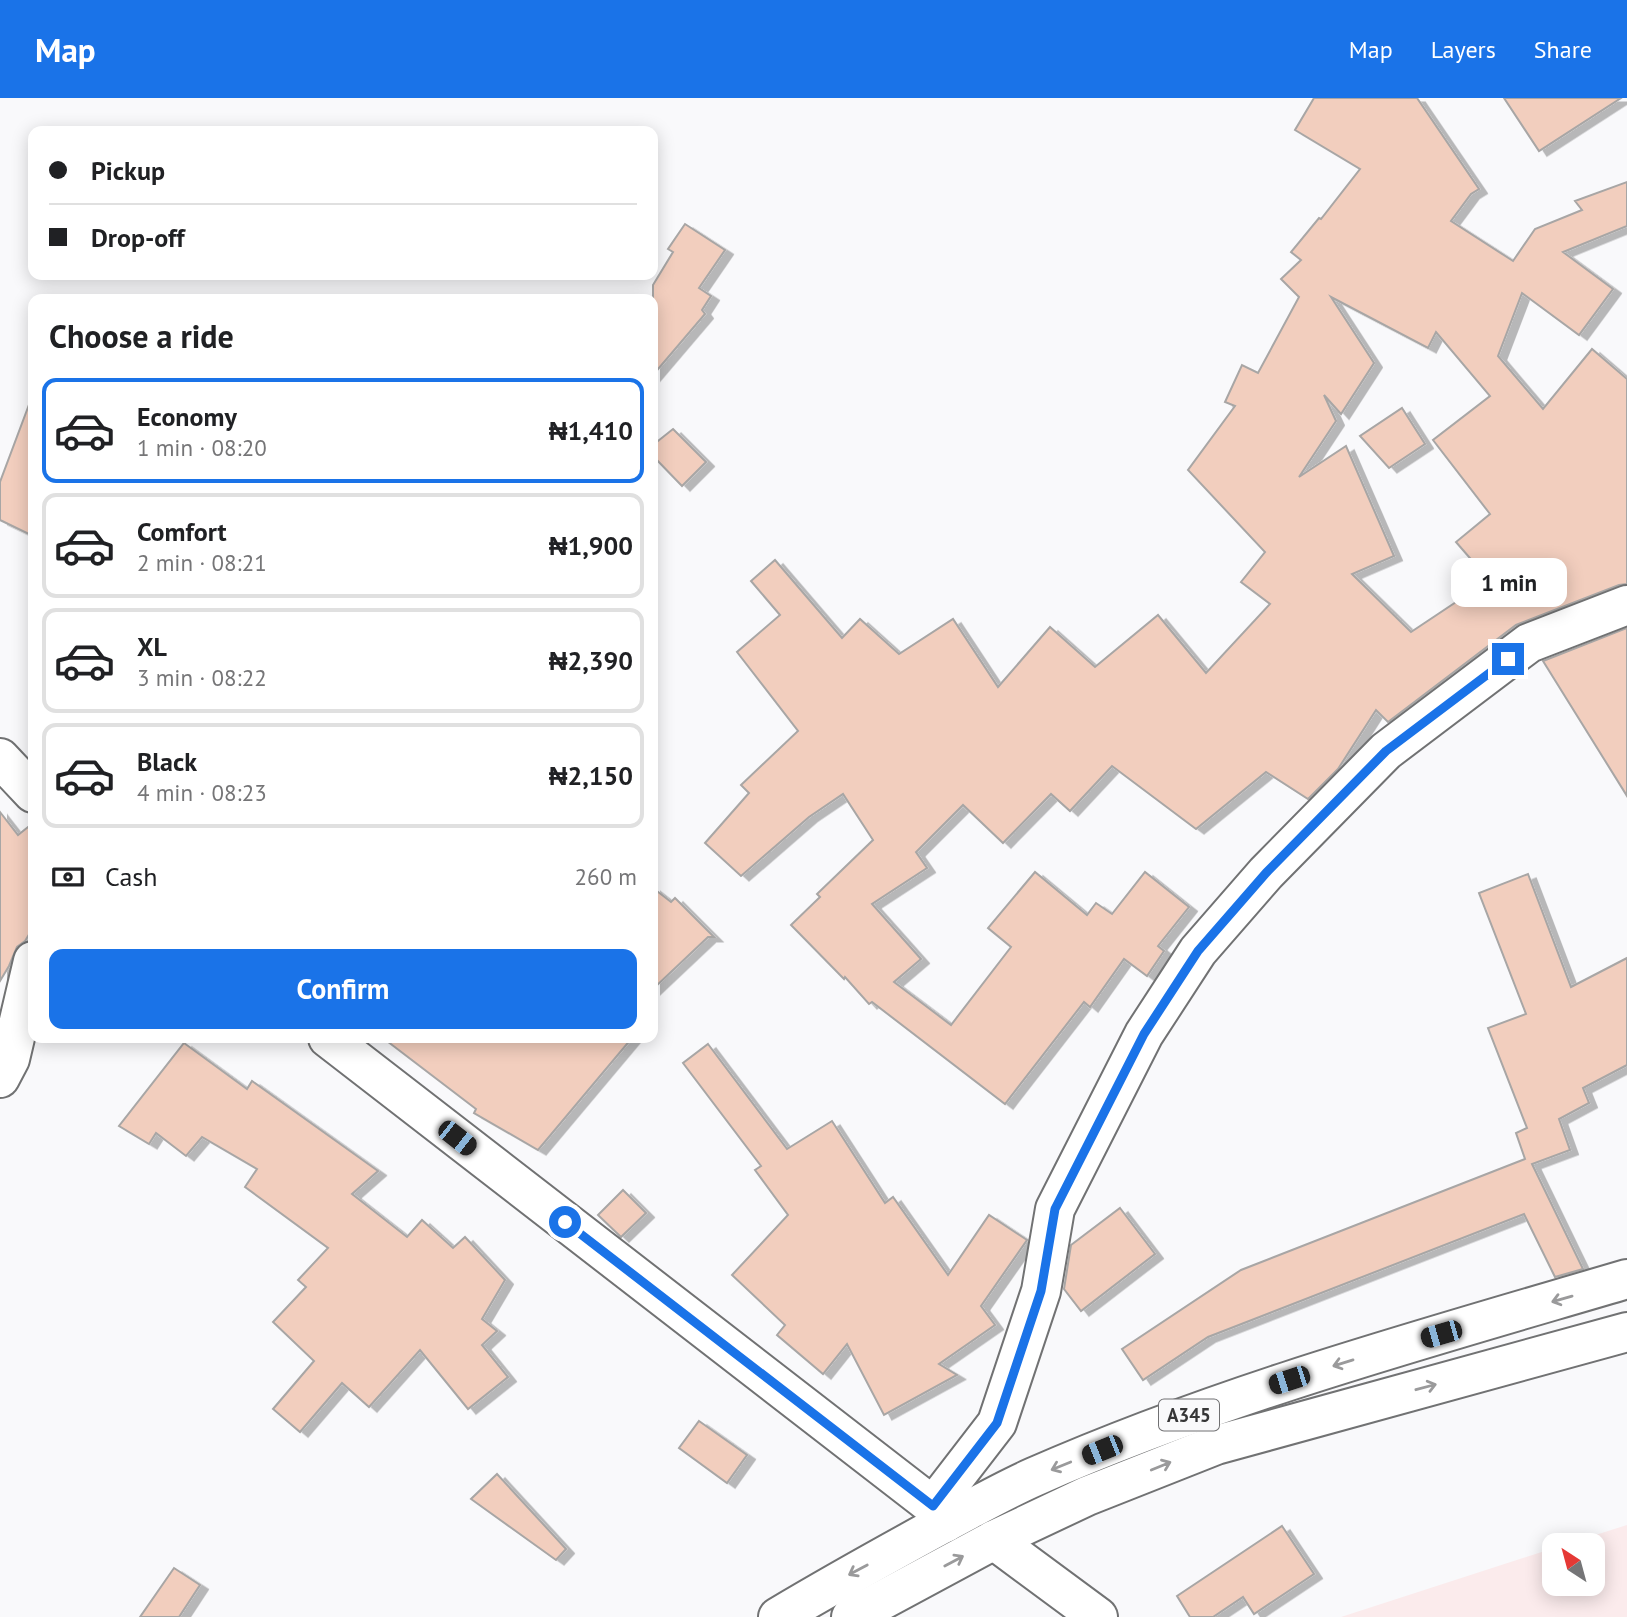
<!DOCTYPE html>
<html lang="en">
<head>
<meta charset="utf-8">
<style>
  :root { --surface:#fff; --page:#f6f6f6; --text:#202124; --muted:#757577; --line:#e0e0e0; --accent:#1a73e8 }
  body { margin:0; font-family:"PT Sans",sans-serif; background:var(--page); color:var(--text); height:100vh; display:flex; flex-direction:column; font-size:26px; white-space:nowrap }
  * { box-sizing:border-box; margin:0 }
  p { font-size:23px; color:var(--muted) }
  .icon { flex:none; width:38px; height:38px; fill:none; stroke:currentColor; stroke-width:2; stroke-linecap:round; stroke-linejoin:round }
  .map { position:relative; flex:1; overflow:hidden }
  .side { position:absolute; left:28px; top:196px; width:630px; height:749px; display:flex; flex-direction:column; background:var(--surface); border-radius:14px; box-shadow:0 4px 18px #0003 }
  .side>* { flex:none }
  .banner { position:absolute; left:28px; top:28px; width:630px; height:154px; border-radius:14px; box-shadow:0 4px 18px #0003; display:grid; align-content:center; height:154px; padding:0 21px; background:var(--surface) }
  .needle { width:46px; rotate:324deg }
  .fabs { position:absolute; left:1542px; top:1435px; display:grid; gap:14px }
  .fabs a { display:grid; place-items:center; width:63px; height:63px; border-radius:14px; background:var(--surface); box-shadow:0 4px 18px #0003; font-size:35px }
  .end { position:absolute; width:32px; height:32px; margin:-16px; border:9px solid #1a73e8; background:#fff; box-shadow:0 0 0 4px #fff }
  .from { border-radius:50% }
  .bubble { position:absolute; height:49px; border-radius:14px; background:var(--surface); box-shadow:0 4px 18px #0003; font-size:23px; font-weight:800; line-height:49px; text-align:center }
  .car { position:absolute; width:21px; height:42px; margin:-21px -10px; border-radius:9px; box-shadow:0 0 5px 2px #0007; background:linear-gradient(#222 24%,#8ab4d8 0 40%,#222 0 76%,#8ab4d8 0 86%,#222 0) }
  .banner b { display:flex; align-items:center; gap:24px; height:66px; font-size:26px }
  .banner b+b { border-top:2px solid var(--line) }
  .banner i { width:18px; height:18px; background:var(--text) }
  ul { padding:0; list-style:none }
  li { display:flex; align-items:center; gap:21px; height:105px; margin:0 14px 10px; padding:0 7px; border:4px solid var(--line); border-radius:14px }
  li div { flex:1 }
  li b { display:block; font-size:26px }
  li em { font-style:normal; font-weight:800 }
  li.current { border-color:var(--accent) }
  li>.icon { width:63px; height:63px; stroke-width:1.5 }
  h2 { padding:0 21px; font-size:32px; line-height:84px }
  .pay { display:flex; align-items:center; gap:18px; height:77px; padding:0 21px; font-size:26px }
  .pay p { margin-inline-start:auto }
  .button { display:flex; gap:14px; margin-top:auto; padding:14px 21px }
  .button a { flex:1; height:80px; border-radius:14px; background:var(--accent); color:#fff; font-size:28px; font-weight:800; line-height:80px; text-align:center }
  header { display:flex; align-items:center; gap:42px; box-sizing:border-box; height:98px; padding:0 35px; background:var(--accent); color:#fff }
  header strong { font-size:33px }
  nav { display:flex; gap:38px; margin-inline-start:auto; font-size:24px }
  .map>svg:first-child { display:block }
  .commercial { fill:#fbebec }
  .building { fill:#f2cebe; stroke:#a8a6a5; stroke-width:2; fill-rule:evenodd; filter:url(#shadow) }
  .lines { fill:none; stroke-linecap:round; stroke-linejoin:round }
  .minor-casing { stroke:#717273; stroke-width:42 }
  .trunk-casing { stroke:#717273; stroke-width:42 }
  .minor { stroke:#fff; stroke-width:38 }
  .trunk { stroke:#fff; stroke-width:38 }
  .oneway { stroke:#9a9a9b }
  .route { stroke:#1a73e8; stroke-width:9 }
  .labels { text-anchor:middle; stroke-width:6; stroke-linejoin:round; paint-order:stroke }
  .shield { fill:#f9f9fb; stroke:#707072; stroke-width:2 }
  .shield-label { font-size:19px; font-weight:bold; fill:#363637 }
</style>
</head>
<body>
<header>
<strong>Map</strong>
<nav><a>Map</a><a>Layers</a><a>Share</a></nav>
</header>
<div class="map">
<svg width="1627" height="1519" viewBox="0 0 1627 1519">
  <defs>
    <filter id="shadow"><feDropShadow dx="8" dy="4.5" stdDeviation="0" flood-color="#0004"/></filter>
  </defs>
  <rect width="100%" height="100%" fill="#f9f9fb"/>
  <path class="commercial" d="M1627,1427v92h-286l213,-69v36h38v-39h-28z"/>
  <g class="building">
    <path d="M1314,0h103l62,91 -8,5 -20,27 62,40 22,-32 47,-19 -7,-9 52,-19v44l-64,26 50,37 -34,46 -57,-42 -24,63 45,53 49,-60 35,30v205l-8,1 -103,40 -128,97 -12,-12 -38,59 -30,30 -42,-27 -70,57 -84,-63 -42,45 -19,-17 -48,49 -40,-38 -47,47 11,16 -55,36 49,55 -27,23 57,43 60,-78 -23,-19 47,-56 52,43 9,-12 16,11 33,-42 44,35 -31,39 6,5 -17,25 -23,-17 -34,48 -6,-5 -79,102 -133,-102 -3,2 -24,-27 -1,2 -53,-54 29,-28 -3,-3 56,-54 -30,-46 -34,23 -68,59 -36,-33 44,-50 -8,-8 57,-54 -61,-79 43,-37 -29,-34 24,-21 67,78 18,-19 39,35 54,-35 45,68 52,-60 45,40 63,-52 48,58 64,-69 -29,-22 24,-30 -77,-82 47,-64 -10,-4 17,-37 16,8 41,-76 -18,-18 20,-19 -10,-8 28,-34 2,1 39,-50 -65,-39zM1331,199l97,51 8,-16 54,64 -57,44 57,74 -34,28 33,38 -78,52 -59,-58 42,-18 -48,-110 -47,31 37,-56 -12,-26 17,19 33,-51z"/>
    <path d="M1504,0h117l-82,53z"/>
    <path d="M685,126l40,26 -26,38 12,8 -9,14 3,4 -52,61v-90l20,-33 -5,-3z"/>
    <path d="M30,304l3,1v133l-33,-16v-38z"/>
    <path d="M1402,310l23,36 -36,24 -29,-32z"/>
    <path d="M673,331l33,33 -24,24 -29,-30v-11z"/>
    <path d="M1627,530v168l-84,-135z"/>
    <path d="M0,714l18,23 15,-12v105l-8,13 -8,6 -8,19 -9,15z"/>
    <path d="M1528,776l43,113 56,-29v107l-44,23 6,15 -30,16 11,31 -38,14 51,105 -28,8 -31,-63 -316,123 -65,43 -21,-31 119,-79 284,-111 -9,-26 11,-5 -39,-100 38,-14 -47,-121z"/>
    <path d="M653,790l18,14 4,-4 39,39h-6l-55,52z"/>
    <path d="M383,940h249l-94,112 -64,-37 2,-4z"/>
    <path d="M184,945l63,46 5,-8 126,90 -26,23 55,43 15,-17 31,28 12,-11 40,43 -23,39 15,12 -15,14 26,32 -40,32 -48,-59 -51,57 -27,-24 -42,49 -27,-23 41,-48 -41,-39 33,-35 -8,-7 30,-32 -83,-61 12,-18 -55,-32 -16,19 -30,-23 -7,11 -30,-18z"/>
    <path d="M708,946l79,105 45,-28 53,82 8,-6 55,78 41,-60 38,25 -46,66 14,19 -56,39 18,11 -73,40 -37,-71 -24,30 -46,-39 8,-10 -53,-50 56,-60 -33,-45 6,-4 -78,-103z"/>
    <path d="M623,1092l23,23 -25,24 -23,-22z"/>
    <path d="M1120,1110l35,46 -74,57 -17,-22 7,-44z"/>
    <path d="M699,1323l48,34 -20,28 -48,-35z"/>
    <path d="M497,1376l69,75 -10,11 -85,-61z"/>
    <path d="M1282,1428l32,48 -60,40 -11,-17 -30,20h-23l-13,-21z"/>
    <path d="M174,1470l26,17 -21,32h-39z"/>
  </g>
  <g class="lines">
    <defs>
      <g id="minor">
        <path d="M0,660l33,35"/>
        <path d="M328,940l605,468 12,17"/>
        <path d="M0,980l10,-19 23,-98"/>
        <path d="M933,1408l64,-83 44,-132 14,-82 89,-175 54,-83 68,-78 120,-122 143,-108 98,-38"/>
        <path d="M994,1442l104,77"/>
      </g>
      <g id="trunk">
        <path d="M778,1519c52,-31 104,-60 157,-89 33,-17 65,-36 99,-51 191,-84 393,-139 593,-198"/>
        <path d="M851,1519l143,-77 93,-44 129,-51 411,-113"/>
      </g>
    </defs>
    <use href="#minor" class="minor-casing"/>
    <use href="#trunk" class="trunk-casing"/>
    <use href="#minor" class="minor"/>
    <use href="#trunk" class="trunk"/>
  </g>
  <defs><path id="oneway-shaft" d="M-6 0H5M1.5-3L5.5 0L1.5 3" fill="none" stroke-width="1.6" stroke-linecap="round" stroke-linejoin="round" transform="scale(1.75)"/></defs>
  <g class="oneway">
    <use href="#oneway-shaft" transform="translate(1562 1201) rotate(164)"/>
    <use href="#oneway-shaft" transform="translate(1343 1265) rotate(163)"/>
    <use href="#oneway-shaft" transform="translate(1426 1289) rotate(-15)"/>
    <use href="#oneway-shaft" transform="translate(1061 1368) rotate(158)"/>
    <use href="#oneway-shaft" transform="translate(1161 1368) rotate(-22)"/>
    <use href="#oneway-shaft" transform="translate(954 1463) rotate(-28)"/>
    <use href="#oneway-shaft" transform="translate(858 1472) rotate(152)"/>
  </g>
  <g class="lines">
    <path class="route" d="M565,1124l368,284 64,-83 44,-132 14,-82 89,-175 54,-83 68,-78 120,-122 122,-92"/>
  </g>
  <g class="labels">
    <rect class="shield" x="1159" y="1301.5" width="60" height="31" rx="5"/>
    <g class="shield-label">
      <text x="1189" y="1324">A345</text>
    </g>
  </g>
</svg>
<div class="fabs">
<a><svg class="needle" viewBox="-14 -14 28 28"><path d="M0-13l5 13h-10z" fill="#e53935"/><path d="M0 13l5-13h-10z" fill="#757577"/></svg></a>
</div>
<i class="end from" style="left:565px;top:1124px"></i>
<i class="end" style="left:1508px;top:561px"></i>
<div class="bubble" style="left:1451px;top:460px;width:116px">1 min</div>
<i class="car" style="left:457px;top:1040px;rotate:128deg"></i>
<i class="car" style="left:1441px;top:1236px;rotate:254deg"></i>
<i class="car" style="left:1289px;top:1282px;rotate:252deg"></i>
<i class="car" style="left:1102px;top:1352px;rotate:248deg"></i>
<div class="banner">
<b><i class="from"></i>Pickup</b>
<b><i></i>Drop-off</b>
</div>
<section class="side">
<h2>Choose a ride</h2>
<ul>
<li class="current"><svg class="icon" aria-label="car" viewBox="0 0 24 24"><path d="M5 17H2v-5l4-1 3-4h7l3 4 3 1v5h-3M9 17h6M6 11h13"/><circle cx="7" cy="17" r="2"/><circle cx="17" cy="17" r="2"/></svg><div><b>Economy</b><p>1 min · 08:20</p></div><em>₦1,410</em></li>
<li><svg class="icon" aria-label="car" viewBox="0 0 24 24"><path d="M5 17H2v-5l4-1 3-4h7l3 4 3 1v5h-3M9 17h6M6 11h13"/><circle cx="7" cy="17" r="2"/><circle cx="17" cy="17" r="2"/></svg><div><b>Comfort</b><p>2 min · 08:21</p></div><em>₦1,900</em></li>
<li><svg class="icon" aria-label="car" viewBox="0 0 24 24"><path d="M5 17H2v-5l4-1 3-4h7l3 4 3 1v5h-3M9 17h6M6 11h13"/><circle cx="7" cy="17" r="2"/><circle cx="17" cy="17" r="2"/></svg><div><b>XL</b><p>3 min · 08:22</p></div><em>₦2,390</em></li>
<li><svg class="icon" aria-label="car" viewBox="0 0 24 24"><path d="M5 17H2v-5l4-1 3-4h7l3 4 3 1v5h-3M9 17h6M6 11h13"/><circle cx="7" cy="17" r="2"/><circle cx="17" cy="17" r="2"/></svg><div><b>Black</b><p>4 min · 08:23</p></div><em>₦2,150</em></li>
</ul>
<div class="pay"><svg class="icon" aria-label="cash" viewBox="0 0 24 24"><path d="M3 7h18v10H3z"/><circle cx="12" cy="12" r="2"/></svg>Cash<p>260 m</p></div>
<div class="button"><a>Confirm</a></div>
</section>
</div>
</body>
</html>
